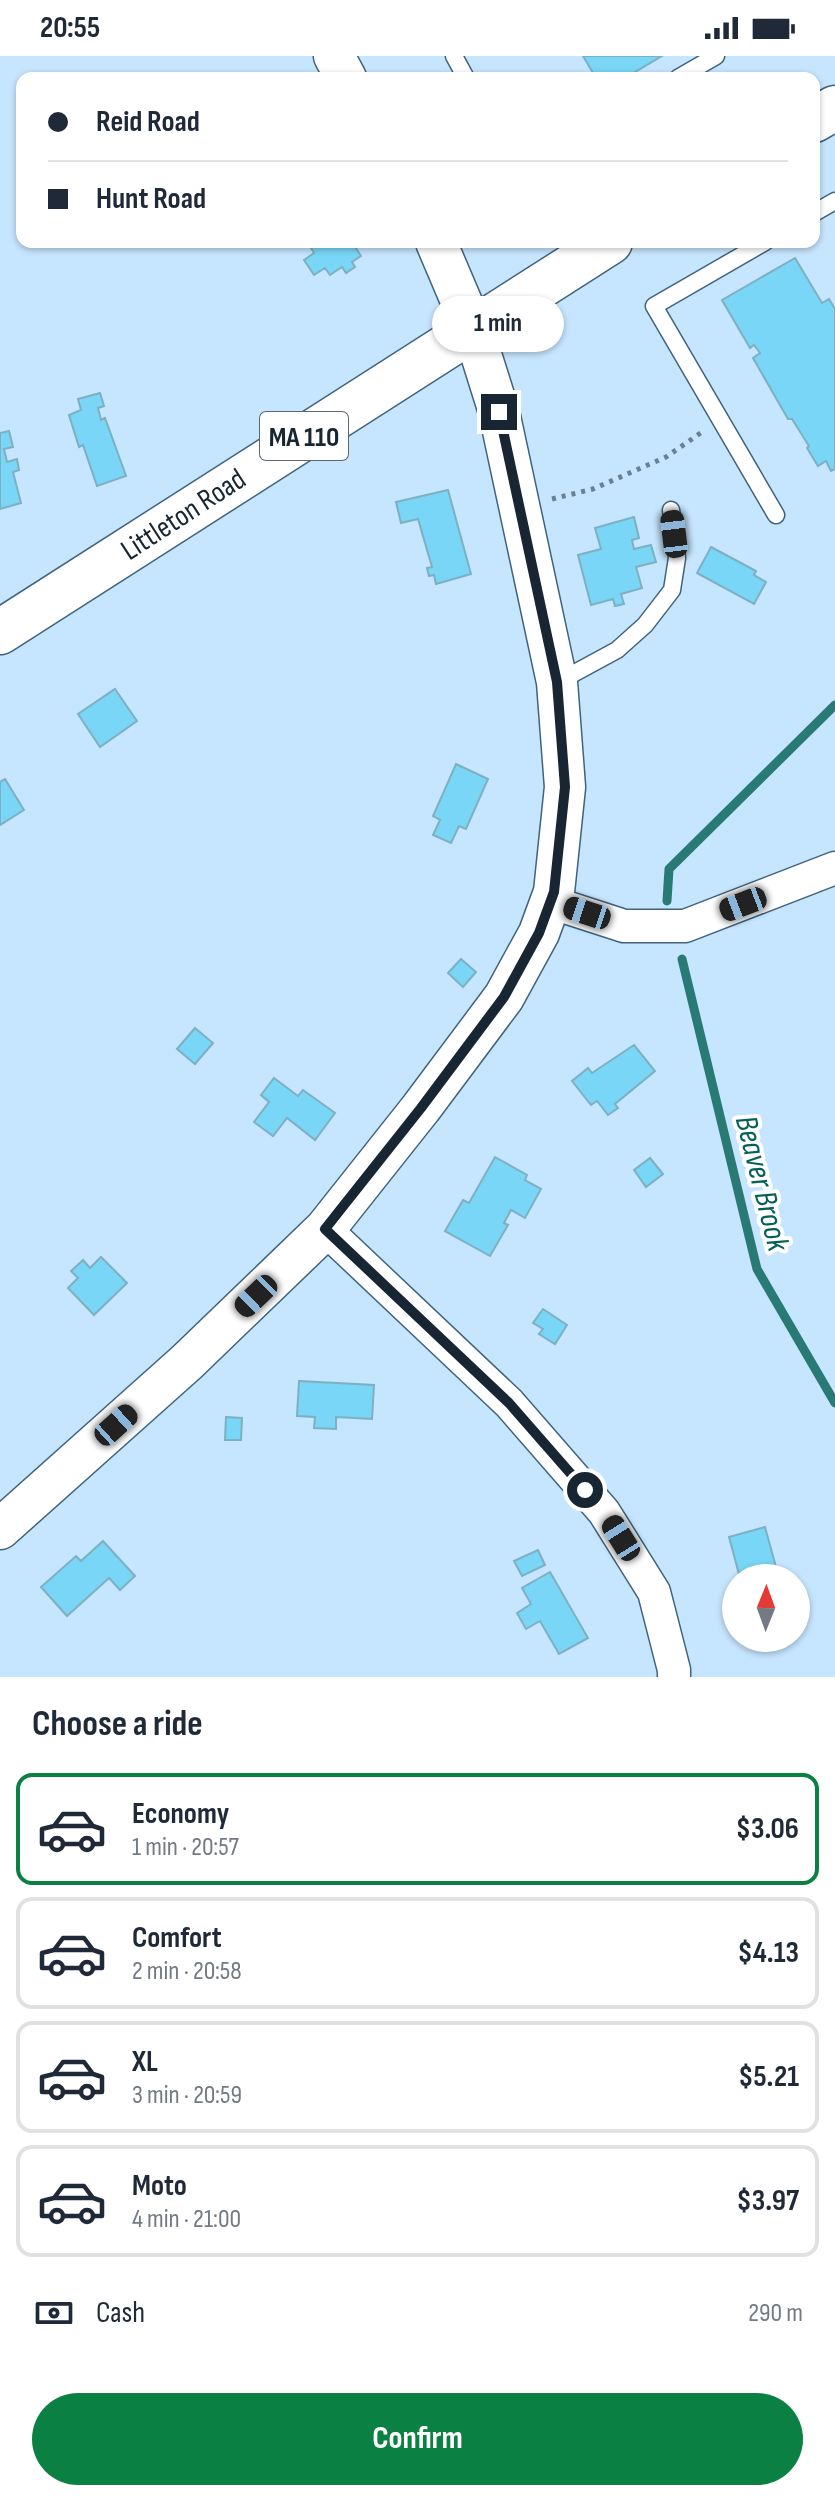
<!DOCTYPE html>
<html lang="en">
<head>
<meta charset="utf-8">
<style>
  :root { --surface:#fff; --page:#f6f6f7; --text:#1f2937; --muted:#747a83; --line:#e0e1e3; --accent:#0b8043 }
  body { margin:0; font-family:"Sofia Sans Condensed",sans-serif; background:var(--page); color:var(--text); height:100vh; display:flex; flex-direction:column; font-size:30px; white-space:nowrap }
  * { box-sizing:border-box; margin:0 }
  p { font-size:26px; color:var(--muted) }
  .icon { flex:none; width:44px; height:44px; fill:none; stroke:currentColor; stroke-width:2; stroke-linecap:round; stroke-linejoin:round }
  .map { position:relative; height:1621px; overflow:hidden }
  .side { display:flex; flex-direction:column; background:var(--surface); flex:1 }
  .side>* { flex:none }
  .guide { position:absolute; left:16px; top:16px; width:804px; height:176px; border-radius:16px; box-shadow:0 2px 6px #0004; display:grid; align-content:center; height:176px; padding:0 32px; background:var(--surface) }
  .needle { width:52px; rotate:1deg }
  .tools { position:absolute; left:722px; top:1508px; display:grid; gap:16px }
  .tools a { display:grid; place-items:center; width:88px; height:88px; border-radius:50%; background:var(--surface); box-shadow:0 2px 6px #0004; font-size:40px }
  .end { position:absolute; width:36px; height:36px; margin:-18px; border:10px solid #172632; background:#fff; box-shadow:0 0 0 4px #fff }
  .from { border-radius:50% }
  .bubble { position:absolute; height:56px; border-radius:28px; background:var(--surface); box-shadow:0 2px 6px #0004; font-size:26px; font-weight:700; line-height:56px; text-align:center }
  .car { position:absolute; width:24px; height:48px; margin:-24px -12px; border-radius:10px; box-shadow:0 0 6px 2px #0007; background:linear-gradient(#222 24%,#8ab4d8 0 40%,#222 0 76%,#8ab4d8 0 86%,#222 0) }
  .guide b { display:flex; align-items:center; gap:28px; height:76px; font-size:30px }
  .guide b+b { border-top:2px solid var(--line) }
  .guide i { width:20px; height:20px; background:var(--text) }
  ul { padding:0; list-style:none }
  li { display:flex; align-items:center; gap:24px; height:112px; margin:0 16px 12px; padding:0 16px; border:4px solid var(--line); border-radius:16px }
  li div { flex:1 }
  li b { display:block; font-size:30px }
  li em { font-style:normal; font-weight:700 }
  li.active { border-color:var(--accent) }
  li>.icon { width:72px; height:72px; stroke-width:1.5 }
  h2 { padding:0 32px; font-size:36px; line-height:96px }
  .pay { display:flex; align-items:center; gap:20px; height:88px; padding:0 32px; font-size:30px }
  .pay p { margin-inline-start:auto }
  .primary-button { display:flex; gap:16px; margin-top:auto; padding:16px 32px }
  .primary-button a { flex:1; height:92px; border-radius:48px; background:var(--accent); color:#fff; font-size:32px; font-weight:700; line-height:92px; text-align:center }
  .status { display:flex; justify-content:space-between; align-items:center; height:56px; padding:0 40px; background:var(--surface); direction:ltr }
  .status svg { height:22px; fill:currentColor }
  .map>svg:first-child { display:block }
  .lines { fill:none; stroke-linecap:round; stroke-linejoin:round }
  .stream { stroke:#297a74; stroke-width:9 }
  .building { fill:#79d6f6; stroke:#7db0c2; stroke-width:2 }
  .service-casing { stroke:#40637e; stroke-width:19 }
  .minor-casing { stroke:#40637e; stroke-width:35 }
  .tertiary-casing { stroke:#40637e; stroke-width:43 }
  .primary-casing { stroke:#40637e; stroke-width:47 }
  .path { stroke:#6a8193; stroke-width:5; stroke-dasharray:4 6; stroke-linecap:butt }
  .service { stroke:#fff; stroke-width:16 }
  .minor { stroke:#fff; stroke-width:32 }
  .tertiary { stroke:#fff; stroke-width:40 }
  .primary { stroke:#fff; stroke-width:44 }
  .route { stroke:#172632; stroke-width:10 }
  .labels { text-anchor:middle; stroke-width:8; stroke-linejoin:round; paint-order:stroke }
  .shield { fill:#fff; stroke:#5d6770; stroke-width:2 }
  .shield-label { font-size:28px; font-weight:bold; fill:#172632 }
  .street-label { font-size:30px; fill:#172632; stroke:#fff }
  .water-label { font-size:32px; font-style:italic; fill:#036157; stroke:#fff }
</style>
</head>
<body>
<div class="status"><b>20:55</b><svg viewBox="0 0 49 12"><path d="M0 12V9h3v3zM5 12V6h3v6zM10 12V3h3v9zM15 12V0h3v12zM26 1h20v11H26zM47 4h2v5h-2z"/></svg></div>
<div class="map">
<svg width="835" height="1621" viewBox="0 0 835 1621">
  <rect width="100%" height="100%" fill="#c6e5fe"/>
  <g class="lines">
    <g class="stream">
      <path d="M667,845l2,-32 166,-164"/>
      <path d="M682,903l75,310 78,134"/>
    </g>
  </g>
  <g class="building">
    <path d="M583,0h79l-37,22h-29z"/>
    <path d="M320,186h32l9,14 -9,6 3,5 -9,6 -4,-6 -12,8 -5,-7 -11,7 -10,-15 10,-7 -3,-5z"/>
    <path d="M795,202l27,45 7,-4 6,10v160l-4,2 -5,-10 -8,5 -11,-18 2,-2 -17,-27h-4l-35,-61 7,-5 -6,-8 -4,3 -28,-48z"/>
    <path d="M100,337l4,13 -6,2 3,12 4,-2 21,58 -29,10 -14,-41 -4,2 -10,-32 12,-5 -3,-11z"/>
    <path d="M9,375l4,16 -9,2 3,13 10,-3 2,11 -6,2 8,31 -21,6v-76z"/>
    <path d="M448,434l23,84 -35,10 -2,-9 -5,1 -2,-8 5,-1 -14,-48 -17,4 -5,-21z"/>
    <path d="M634,461l5,21 -7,2 2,9 17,-4 5,17 -20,5 6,21 -21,6 3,10 -9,2 -2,-7 -22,6 -13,-50 23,-6 -6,-21z"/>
    <path d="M711,491l45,24 -2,4 12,7 -12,22 -57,-31z"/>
    <path d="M115,633l22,32 -37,26 -22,-33z"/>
    <path d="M456,708l32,15 -22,50 -7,-3 -8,17 -18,-8 7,-15 -7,-4z"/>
    <path d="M5,723l19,31 -24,15v-43z"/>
    <path d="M461,903l15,13 -13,15 -15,-14z"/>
    <path d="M195,972l18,15 -18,21 -18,-15z"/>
    <path d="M634,989l21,26 -40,33 3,4 -10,7 -11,-14 -6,4 -19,-24 16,-13 4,5z"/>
    <path d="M274,1022l24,18 5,-6 32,23 -20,27 -28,-22 -14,18 -19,-14 15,-20 -8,-7z"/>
    <path d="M495,1101l32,18 -2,5 16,9 -16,29 -14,-8 -7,13 4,2 -18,31 -45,-25 18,-31 6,3z"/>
    <path d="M650,1102l13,16 -17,13 -12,-17z"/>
    <path d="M101,1201l26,26 -33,32 -26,-27 10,-10 -7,-7 12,-11 7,8z"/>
    <path d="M543,1253l24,16 -12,19 -16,-10 4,-5 -10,-6z"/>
    <path d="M299,1325l75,4 -2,34 -36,-2v12l-22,-1 1,-11 -18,-1z"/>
    <path d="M226,1361l16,1 -1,22h-16z"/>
    <path d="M765,1471l14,51h-39l-11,-41z"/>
    <path d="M103,1485l32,35 -15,14 -11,-12 -42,38 -26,-29 35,-31 5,5z"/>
    <path d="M538,1494l7,15 -23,11 -8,-15z"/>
    <path d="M550,1516l38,66 -29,16 -19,-33 -14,8 -9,-16 14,-9 -9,-16z"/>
  </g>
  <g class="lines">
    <defs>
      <g id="service">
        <path d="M454,0l12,22"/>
        <path d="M678,22l38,-22"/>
        <path d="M814,157l21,-12"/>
        <path d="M765,186l-111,64 122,209"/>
        <path d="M558,626l59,-32 28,-25 27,-35 5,-32 -6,-48"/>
      </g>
      <g id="minor">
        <path d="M550,846l74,24h61l150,-58"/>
        <path d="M325,1173l184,174 95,109 50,80 20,78v7"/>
      </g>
      <g id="tertiary">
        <path d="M334,0l12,22"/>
        <path d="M0,1473l187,-167 138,-133 96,-121 83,-111 35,-64 15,-41 11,-105 -8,-105 -58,-270 -26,-83 -37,-87"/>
      </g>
      <g id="primary">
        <path d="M814,64l21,-12"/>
        <path d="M0,576l610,-390"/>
      </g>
    </defs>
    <use href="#service" class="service-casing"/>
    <use href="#minor" class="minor-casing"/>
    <use href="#tertiary" class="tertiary-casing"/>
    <use href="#primary" class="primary-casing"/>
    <path class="path" d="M552,443l41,-10 73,-32 36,-25"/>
    <use href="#service" class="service"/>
    <use href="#minor" class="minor"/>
    <use href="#tertiary" class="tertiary"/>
    <use href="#primary" class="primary"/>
  </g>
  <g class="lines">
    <path class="route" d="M499,356l58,270 8,105 -11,105 -15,41 -35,64 -83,111 -96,121 184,174 76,87"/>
  </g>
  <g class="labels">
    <rect class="shield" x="260" y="356" width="88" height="48" rx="6"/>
    <g class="shield-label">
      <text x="304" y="390">MA 110</text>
    </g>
    <g class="street-label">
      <text transform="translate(183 458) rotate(-33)" y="10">Littleton Road</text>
    </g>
    <g class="water-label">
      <text transform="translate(763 1127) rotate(76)" y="11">Beaver Brook</text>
    </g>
  </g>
</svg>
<div class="tools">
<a><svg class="needle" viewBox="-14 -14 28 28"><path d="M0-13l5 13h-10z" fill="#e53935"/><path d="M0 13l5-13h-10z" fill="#747a83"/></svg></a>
</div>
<i class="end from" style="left:585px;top:1434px"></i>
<i class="end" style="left:499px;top:356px"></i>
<div class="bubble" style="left:432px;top:240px;width:132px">1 min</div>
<i class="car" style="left:674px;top:478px;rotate:353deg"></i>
<i class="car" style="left:743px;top:848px;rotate:249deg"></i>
<i class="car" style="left:587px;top:857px;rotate:288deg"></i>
<i class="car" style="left:256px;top:1240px;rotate:226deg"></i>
<i class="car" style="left:116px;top:1369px;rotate:48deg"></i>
<i class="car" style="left:621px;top:1482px;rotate:328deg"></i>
<div class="guide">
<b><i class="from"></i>Reid Road</b>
<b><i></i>Hunt Road</b>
</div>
</div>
<section class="side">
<h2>Choose a ride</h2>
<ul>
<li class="active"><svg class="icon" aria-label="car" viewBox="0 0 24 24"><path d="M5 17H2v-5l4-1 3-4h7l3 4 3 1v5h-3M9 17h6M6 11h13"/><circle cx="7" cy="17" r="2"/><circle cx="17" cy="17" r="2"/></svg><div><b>Economy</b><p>1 min · 20:57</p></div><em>$3.06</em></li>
<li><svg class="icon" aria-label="car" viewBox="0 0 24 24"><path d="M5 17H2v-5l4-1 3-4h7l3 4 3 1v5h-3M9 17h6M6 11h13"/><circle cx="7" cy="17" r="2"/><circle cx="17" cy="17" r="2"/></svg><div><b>Comfort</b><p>2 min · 20:58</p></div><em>$4.13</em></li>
<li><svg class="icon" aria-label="car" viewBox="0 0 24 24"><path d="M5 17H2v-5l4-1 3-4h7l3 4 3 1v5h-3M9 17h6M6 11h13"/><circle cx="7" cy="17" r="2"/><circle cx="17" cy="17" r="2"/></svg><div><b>XL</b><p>3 min · 20:59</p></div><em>$5.21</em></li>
<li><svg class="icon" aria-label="car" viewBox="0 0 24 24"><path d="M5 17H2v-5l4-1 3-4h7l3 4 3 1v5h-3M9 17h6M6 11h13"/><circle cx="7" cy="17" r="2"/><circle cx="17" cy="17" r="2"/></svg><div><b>Moto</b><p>4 min · 21:00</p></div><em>$3.97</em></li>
</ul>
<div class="pay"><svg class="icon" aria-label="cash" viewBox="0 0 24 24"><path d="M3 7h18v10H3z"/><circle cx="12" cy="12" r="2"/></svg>Cash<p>290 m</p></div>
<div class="primary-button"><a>Confirm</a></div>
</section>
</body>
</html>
